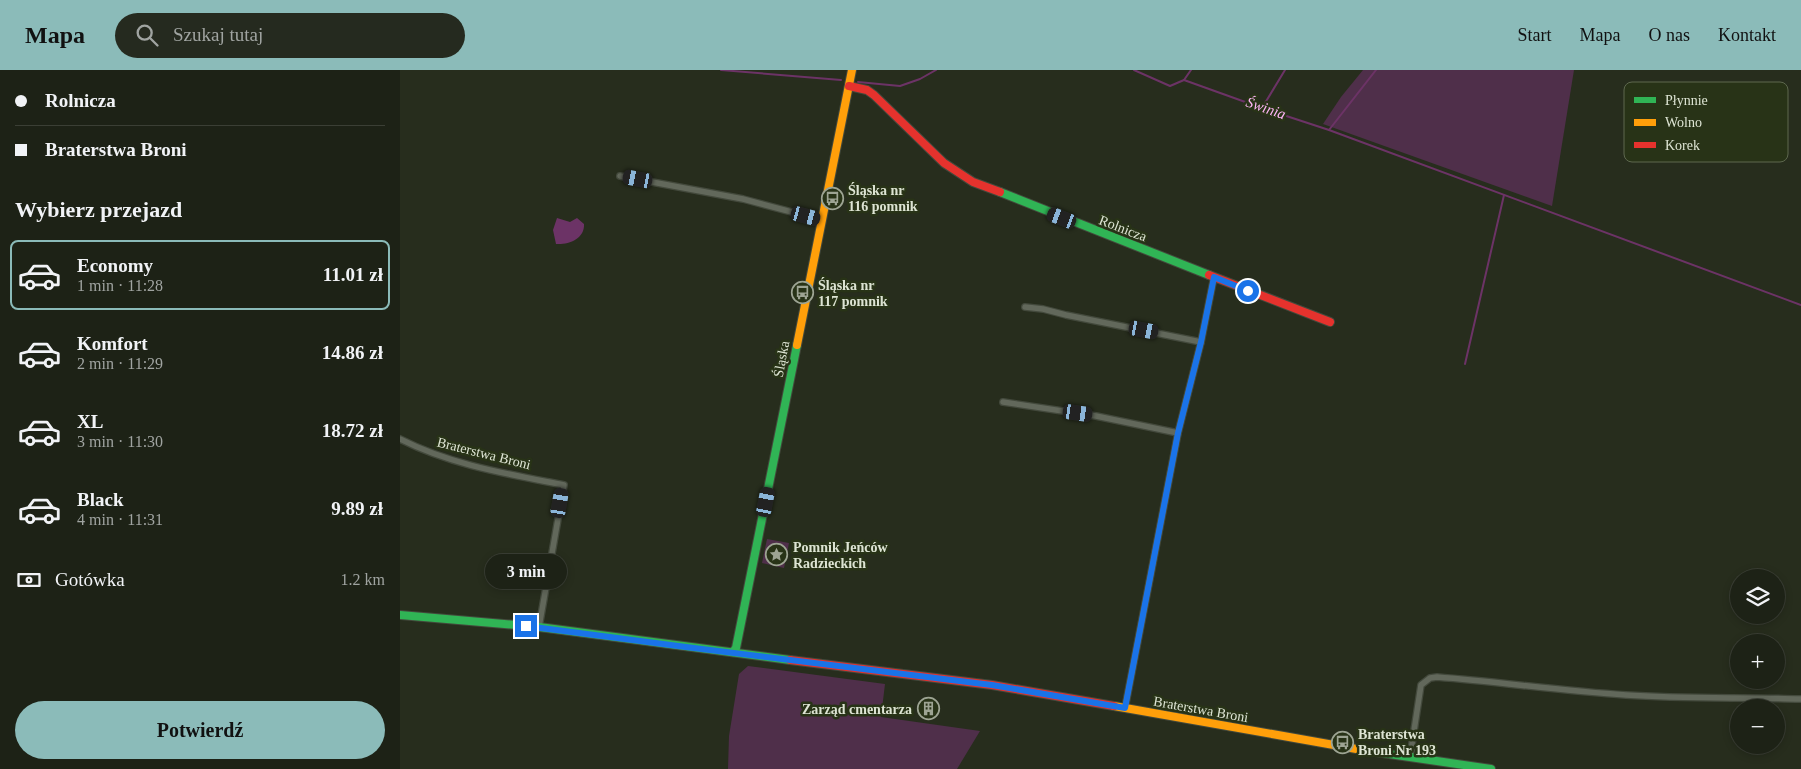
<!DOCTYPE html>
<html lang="pl">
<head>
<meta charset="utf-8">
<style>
  :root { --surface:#1d2216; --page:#252a1f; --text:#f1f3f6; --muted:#a0a4a1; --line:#3b3f35; --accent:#8bbbb9 }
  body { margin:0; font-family:"Times New Roman",serif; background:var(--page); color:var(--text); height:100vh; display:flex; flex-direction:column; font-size:19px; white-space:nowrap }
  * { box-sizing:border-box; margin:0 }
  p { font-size:16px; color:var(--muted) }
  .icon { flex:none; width:28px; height:28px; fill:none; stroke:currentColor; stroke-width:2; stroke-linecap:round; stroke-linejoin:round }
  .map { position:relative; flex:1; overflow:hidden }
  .drawer { display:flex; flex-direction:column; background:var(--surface); width:400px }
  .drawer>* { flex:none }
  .guide { display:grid; align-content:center; height:110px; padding:0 15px; background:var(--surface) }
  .fabs { position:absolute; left:1330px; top:499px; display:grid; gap:10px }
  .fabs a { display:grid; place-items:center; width:55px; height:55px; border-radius:50%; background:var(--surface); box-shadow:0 2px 8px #0003,0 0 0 1px var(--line); font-size:25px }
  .end { position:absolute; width:22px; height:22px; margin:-11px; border:6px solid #1a73e8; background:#fff; box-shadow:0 0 0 2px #fff }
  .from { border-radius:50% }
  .bubble { position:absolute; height:35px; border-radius:18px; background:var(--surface); box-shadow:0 2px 8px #0003,0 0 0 1px var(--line); font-size:16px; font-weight:600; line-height:35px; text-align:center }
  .car { position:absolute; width:15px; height:30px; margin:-15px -8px; border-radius:6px; box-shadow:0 0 4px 1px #0007; background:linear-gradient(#222 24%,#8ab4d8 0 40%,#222 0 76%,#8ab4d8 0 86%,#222 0) }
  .guide b { display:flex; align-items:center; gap:18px; height:48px; font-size:19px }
  .guide b+b { border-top:1px solid var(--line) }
  .guide i { width:12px; height:12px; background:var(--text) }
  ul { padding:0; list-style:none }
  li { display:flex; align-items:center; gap:15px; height:70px; margin:0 10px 8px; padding:0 5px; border:2px solid transparent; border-radius:8px }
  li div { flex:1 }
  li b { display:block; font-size:19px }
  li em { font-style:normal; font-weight:600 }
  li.current { border-color:var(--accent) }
  li>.icon { width:45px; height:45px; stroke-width:1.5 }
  h2 { padding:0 15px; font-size:22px; line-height:60px }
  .pay { display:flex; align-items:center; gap:12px; height:55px; padding:0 15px; font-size:19px }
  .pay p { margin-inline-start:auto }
  .primary-button { display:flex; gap:10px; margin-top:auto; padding:10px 15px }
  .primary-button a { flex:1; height:58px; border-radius:30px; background:var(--accent); color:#111; font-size:20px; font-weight:600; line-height:58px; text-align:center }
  header { display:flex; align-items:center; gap:30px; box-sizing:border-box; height:70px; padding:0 25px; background:var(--accent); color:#111 }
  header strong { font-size:24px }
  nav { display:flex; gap:28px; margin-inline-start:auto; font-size:18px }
  .search { width:350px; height:45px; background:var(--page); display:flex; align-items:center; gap:12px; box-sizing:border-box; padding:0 18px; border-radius:28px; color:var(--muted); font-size:19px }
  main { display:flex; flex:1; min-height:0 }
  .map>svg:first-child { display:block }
  .green { fill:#4f2f4a }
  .water { fill:#6c3366 }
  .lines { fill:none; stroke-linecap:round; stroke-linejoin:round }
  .stream { stroke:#6c3366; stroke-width:2 }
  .street-casing { stroke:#43493c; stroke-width:8 }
  .fast-casing { stroke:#43493c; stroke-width:10 }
  .slow-casing { stroke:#43493c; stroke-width:10 }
  .jam-casing { stroke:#43493c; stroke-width:10 }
  .street { stroke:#62685b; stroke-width:5.5 }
  .fast { stroke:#30b455; stroke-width:8 }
  .slow { stroke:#ff9f0a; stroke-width:8 }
  .jam { stroke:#e5322d; stroke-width:8 }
  .route { stroke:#1a73e8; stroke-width:6 }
  .labels { text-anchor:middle; stroke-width:5; stroke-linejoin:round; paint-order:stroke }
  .poi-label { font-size:14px; font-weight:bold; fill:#dde4d3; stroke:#283317; text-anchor:start }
  .street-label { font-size:14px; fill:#dde4d3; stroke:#283317 }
  .water-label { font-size:15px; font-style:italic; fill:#fdb4f5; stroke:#283317 }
  .key { fill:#283317; stroke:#5e684f; stroke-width:1 }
  .key-label { font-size:14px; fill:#dde4d3 }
</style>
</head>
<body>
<header>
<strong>Mapa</strong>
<div class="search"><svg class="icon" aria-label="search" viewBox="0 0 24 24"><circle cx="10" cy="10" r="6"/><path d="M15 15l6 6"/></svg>Szukaj tutaj</div>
<nav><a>Start</a><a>Mapa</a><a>O nas</a><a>Kontakt</a></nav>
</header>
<main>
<section class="drawer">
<div class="guide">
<b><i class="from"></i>Rolnicza</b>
<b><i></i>Braterstwa Broni</b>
</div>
<h2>Wybierz przejazd</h2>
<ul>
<li class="current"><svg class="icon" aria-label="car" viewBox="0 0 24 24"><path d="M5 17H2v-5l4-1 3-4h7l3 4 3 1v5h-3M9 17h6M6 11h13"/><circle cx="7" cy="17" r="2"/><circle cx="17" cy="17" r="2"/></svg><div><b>Economy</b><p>1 min · 11:28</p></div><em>11.01 zł</em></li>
<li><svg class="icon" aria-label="car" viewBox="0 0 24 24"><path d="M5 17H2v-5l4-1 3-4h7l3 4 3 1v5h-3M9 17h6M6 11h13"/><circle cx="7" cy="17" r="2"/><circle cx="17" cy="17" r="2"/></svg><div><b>Komfort</b><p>2 min · 11:29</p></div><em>14.86 zł</em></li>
<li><svg class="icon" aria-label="car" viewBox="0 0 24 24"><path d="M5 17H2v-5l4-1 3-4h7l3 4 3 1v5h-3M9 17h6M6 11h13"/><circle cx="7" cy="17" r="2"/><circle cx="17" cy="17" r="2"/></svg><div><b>XL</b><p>3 min · 11:30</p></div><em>18.72 zł</em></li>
<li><svg class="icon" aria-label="car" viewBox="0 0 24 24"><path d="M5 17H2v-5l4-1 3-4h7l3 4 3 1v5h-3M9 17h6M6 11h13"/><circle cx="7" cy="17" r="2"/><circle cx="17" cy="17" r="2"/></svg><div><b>Black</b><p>4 min · 11:31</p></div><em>9.89 zł</em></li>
</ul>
<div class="pay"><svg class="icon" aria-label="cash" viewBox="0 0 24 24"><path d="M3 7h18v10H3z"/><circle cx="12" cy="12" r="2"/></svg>Gotówka<p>1.2 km</p></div>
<div class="primary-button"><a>Potwierdź</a></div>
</section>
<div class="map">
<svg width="1401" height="699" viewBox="0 0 1401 699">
  <rect width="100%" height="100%" fill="#272d1d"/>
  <g class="green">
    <path d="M963,0h211l-22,136 -229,-82 18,-27z"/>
    <path d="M367,469l22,4 -5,25 -22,-5z"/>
    <path d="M348,596l137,18 -4,33 99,14 -23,38h-229l1,-33 10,-62z"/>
  </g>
  <path class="water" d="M157,148l13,4 7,-4 7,6c1,15 -16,21 -28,20l-3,-14z"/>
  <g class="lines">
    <g class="stream">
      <path d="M321,0l120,10"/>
      <path d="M734,0l36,16 14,-6 78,28 67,22 47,-60"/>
      <path d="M784,10l7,-10"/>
      <path d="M458,12l42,4 20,-7 16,-9"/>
      <path d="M862,38l23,-38"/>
      <path d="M929,60l472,175"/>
      <path d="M1065,294l39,-169"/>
    </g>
    <defs>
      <g id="street">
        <path d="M220,106l123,23 79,21"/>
        <path d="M625,237l18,2 23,6 135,27"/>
        <path d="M603,332l93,14 82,17"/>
        <path d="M0,369c51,26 108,35 164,46l-25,142"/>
        <path d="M725,638l53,-275 23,-91 13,-65"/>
        <path d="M1010,687l11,-72 9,-7 7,-1c64,5 126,14 189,18 59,4 117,2 175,4"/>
      </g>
      <g id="fast">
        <path d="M600,122l209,83"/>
        <path d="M0,545l139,12 251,33"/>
        <path d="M333,582l3,-4 61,-303"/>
        <path d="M962,680l129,19"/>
      </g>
      <g id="slow">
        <path d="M397,275l55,-275"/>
        <path d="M714,636l248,44"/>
      </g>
      <g id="jam">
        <path d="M449,16l18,4 7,5 70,68 29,19 27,10"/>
        <path d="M809,205l121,47"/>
        <path d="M390,590l202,25 122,21"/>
      </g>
    </defs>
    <use href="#street" class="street-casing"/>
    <use href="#fast" class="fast-casing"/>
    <use href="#slow" class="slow-casing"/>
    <use href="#jam" class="jam-casing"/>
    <use href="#street" class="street"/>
    <use href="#fast" class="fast"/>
    <use href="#slow" class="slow"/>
    <use href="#jam" class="jam"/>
  </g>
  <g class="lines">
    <path class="route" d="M126,556l160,21 306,38 133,23 53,-275 23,-91 13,-65 34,14"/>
  </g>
  <defs>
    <symbol id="bus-ring" viewBox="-11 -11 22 22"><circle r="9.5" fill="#283317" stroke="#9da493" stroke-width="1.5"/><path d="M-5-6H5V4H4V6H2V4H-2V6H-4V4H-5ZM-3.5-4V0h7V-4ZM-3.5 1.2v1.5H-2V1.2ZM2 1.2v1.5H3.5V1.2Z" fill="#9da493"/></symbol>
    <symbol id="sight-ring" viewBox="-11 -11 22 22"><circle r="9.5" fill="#283317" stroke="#9da493" stroke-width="1.5"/><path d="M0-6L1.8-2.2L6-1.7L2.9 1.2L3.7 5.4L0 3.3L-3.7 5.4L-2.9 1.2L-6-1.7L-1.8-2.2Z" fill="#9da493"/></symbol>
    <symbol id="building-ring" viewBox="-11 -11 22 22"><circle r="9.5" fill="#283317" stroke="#9da493" stroke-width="1.5"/><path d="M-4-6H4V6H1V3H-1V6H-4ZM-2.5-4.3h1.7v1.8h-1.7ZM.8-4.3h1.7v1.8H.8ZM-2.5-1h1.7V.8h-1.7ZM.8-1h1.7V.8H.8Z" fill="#9da493"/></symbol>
  </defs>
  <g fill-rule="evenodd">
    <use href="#bus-ring" x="420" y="116" width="25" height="25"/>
    <use href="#bus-ring" x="390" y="210" width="25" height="25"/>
    <use href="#sight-ring" x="364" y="472" width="25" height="25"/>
    <use href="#building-ring" x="516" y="626" width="25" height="25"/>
    <use href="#bus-ring" x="930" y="660" width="25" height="25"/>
  </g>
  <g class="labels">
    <g class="poi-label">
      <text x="448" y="125">Śląska nr<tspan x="448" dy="16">116 pomnik</tspan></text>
      <text x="418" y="220">Śląska nr<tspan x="418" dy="16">117 pomnik</tspan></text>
      <text x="393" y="482">Pomnik Jeńców<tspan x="393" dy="16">Radzieckich</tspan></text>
      <text x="512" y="644" text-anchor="end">Zarząd cmentarza</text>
      <text x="958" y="669">Braterstwa<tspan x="958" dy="16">Broni Nr 193</tspan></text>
    </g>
    <g class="street-label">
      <text transform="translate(723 158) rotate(21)" y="5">Rolnicza</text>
      <text transform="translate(381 289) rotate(-79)" y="5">Śląska</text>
      <text transform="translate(84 383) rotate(14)" y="5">Braterstwa Broni</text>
      <text transform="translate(801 639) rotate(10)" y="5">Braterstwa Broni</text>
    </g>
    <g class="water-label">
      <text transform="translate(866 38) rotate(19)" y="5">Świnia</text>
    </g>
  </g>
  <rect x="1224" y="12" width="164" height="80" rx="8" class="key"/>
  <rect x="1234" y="27" width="22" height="6" fill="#30b455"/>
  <rect x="1234" y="49" width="22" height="7" fill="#ff9f0a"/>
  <rect x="1234" y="72" width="22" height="6" fill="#e5322d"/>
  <g class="key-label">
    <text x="1265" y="35">Płynnie</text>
    <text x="1265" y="57">Wolno</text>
    <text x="1265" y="80">Korek</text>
  </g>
</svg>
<div class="fabs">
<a><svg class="icon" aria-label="layers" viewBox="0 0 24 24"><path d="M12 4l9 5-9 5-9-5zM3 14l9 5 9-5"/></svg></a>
<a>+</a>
<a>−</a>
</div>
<i class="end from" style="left:848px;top:221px"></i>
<i class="end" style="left:126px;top:556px"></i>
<div class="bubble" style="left:85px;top:484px;width:82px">3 min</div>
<i class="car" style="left:238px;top:109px;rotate:281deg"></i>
<i class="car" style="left:406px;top:146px;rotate:105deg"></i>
<i class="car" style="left:662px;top:148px;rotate:291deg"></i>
<i class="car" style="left:744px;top:260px;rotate:101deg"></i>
<i class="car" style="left:678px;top:343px;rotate:98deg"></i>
<i class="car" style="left:366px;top:432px;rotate:11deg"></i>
<i class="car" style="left:160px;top:433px;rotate:10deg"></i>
</div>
</main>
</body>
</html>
